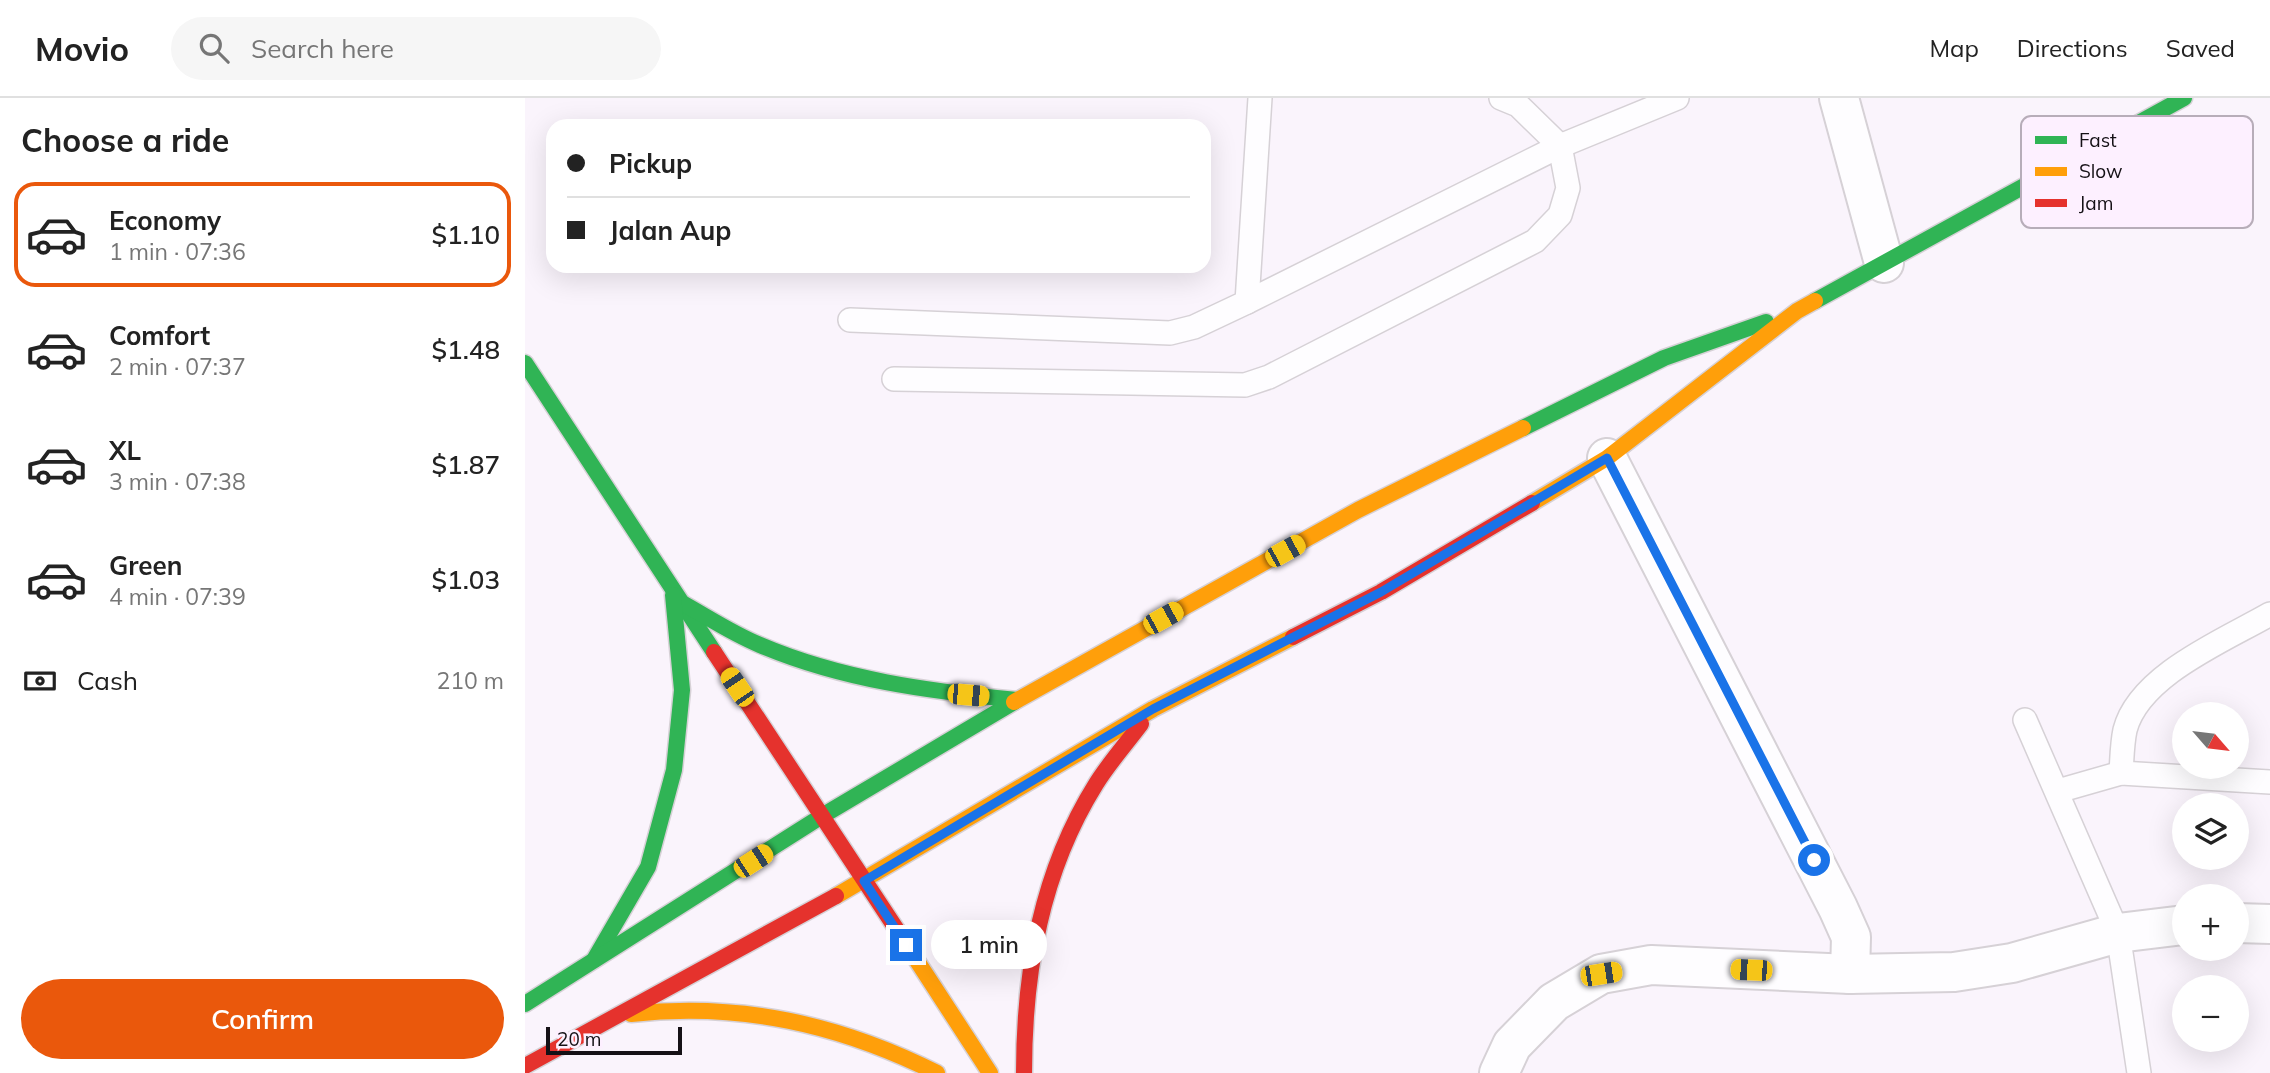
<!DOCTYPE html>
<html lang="en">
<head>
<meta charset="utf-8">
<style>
  :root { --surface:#fff; --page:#f6f6f6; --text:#222; --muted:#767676; --line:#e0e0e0; --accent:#ea580c }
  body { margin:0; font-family:Mulish,sans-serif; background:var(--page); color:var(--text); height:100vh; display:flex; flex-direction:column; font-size:26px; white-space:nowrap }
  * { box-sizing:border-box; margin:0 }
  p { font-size:23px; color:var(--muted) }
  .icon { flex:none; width:38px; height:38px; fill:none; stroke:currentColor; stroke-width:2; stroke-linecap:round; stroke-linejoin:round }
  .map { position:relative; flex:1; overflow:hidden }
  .panel { display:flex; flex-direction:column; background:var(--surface); width:525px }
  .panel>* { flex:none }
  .banner { position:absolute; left:21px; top:21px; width:665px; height:154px; border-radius:21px; box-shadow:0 7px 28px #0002; display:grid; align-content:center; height:154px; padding:0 21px; background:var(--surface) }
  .needle { width:46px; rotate:118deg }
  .buttons { position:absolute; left:1647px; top:604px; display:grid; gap:14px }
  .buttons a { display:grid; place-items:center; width:77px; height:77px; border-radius:50%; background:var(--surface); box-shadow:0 7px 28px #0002; font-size:35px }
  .scale { position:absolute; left:21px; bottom:18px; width:136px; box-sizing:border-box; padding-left:7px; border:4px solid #151116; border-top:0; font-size:19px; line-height:24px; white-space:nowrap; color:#151116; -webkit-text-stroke:5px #fdf0ff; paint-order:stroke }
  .end { position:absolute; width:32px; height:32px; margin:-16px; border:9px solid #1a73e8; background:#fff; box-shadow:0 0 0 4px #fff }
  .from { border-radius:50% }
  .bubble { position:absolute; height:49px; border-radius:24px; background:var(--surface); box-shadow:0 7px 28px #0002; font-size:23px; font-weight:600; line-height:49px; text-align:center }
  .car { position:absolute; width:21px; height:42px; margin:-21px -10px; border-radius:9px; box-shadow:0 0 5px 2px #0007; background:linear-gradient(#f5c518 24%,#345 0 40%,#f5c518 0 76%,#345 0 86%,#f5c518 0) }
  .banner b { display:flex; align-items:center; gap:24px; height:66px; font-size:26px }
  .banner b+b { border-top:2px solid var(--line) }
  .banner i { width:18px; height:18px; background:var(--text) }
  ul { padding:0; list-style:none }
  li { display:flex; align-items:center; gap:21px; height:105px; margin:0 14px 10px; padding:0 7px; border:4px solid transparent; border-radius:21px }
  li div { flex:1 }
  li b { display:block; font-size:26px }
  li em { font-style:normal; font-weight:600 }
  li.selected { border-color:var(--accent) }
  li>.icon { width:63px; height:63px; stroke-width:1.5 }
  h2 { padding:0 21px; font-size:32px; line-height:84px }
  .pay { display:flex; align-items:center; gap:18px; height:77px; padding:0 21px; font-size:26px }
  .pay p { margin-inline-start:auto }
  .cta { display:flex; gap:14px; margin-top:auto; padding:14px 21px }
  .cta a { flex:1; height:80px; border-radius:42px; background:var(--accent); color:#fff; font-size:28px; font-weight:600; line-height:80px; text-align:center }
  header { display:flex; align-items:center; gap:42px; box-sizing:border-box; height:98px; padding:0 35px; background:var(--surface); border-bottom:2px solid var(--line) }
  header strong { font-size:33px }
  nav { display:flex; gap:38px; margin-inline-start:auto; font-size:24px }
  .search { width:490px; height:63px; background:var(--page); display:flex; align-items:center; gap:18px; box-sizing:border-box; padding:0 24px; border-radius:38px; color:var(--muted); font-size:26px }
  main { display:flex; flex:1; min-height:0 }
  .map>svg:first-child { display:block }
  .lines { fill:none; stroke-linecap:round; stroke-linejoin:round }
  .lane-casing { stroke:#d6d1d6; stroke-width:26 }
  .street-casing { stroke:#d6d1d6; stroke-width:42 }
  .fast-casing { stroke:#d6d1d6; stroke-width:19 }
  .slow-casing { stroke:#d6d1d6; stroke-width:19 }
  .jam-casing { stroke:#d6d1d6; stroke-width:19 }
  .lane { stroke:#fefdff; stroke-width:23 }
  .street { stroke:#fefdff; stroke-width:38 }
  .fast { stroke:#30b455; stroke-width:16 }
  .slow { stroke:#ff9f0a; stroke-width:16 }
  .jam { stroke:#e5322d; stroke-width:16 }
  .route { stroke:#1a73e8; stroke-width:9 }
  .key { fill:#fdf0ff; stroke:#b7adb9; stroke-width:2 }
  .key-label { font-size:19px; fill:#151116 }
</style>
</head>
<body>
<header>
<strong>Movio</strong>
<div class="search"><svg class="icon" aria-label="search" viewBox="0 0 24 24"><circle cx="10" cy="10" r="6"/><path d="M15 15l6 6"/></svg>Search here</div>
<nav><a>Map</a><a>Directions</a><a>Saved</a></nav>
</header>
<main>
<section class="panel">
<h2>Choose a ride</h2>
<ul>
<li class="selected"><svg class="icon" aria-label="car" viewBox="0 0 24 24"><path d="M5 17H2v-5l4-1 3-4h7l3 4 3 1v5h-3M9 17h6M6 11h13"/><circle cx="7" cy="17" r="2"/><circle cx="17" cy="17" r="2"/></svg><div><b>Economy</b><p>1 min · 07:36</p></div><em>$1.10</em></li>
<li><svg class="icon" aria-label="car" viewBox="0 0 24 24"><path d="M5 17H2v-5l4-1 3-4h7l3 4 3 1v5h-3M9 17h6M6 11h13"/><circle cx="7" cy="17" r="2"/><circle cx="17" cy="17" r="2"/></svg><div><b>Comfort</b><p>2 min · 07:37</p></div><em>$1.48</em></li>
<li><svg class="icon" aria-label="car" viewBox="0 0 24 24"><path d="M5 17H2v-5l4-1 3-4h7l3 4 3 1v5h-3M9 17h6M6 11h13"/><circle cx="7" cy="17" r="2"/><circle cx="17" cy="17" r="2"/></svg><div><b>XL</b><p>3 min · 07:38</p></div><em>$1.87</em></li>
<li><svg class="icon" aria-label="car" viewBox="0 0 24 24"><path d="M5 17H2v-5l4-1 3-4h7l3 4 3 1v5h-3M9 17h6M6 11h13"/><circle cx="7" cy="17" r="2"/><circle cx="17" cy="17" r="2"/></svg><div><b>Green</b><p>4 min · 07:39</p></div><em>$1.03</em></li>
</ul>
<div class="pay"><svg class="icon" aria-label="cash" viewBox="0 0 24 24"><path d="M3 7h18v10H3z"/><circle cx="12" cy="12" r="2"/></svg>Cash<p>210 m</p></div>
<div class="cta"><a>Confirm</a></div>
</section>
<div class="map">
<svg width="1745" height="975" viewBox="0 0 1745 975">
  <rect width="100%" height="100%" fill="#faf4fc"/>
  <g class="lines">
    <defs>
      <g id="lane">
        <path d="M722,204l313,-156 117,-48"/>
        <path d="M325,222l320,13 24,-6 53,-25 13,-204"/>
        <path d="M369,281l351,6 24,-8 266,-136 25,-26 8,-27 -8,-42 -42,-41 -17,-7"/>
        <path d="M1500,622l93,213 21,140"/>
        <path d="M1596,675c1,-14 1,-29 4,-43 14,-55 100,-90 145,-116"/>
        <path d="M1533,693l63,-18 149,9"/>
      </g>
      <g id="street">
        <path d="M1314,0l45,165"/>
        <path d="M1082,360l231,450 13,29 -1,37"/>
        <path d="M1712,825l33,1"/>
        <path d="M974,975l13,-28 42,-43 47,-28 50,-9 199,9 104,-2 58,-9 106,-30 66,-8"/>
      </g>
      <g id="fast">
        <path d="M1290,203l369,-203"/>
        <path d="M0,265l189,289"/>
        <path d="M998,330l141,-70 102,-36"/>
        <path d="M159,506c25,14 49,30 76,41 82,35 169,46 257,55"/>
        <path d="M69,862l54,-93 26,-97 8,-80 -9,-95"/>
        <path d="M0,906l297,-188 192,-114"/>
      </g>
      <g id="slow">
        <path d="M1007,405l75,-45 190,-147 18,-10"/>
        <path d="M489,604l344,-192 165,-82"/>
        <path d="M311,798l317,-187 140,-72"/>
        <path d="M372,832l93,143"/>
        <path d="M106,916c109,-12 208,10 306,59"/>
      </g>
      <g id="jam">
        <path d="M768,539l88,-45 151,-89"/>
        <path d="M189,554l183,278"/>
        <path d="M0,968l311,-170"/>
        <path d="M499,975c0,-101 17,-201 72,-289 13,-21 30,-40 45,-60"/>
      </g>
    </defs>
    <use href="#lane" class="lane-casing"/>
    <use href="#street" class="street-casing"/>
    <use href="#fast" class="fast-casing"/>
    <use href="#slow" class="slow-casing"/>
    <use href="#jam" class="jam-casing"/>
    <use href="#lane" class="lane"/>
    <use href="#street" class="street"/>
    <use href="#fast" class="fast"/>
    <use href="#slow" class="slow"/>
    <use href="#jam" class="jam"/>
  </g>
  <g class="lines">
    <path class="route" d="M381,847l-42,-64 289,-172 228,-117 226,-134 207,402"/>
  </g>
  <rect x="1496" y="18" width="232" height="112" rx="10" class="key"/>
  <rect x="1510" y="38" width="32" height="8" fill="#30b455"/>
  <rect x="1510" y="69" width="32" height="9" fill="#ff9f0a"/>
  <rect x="1510" y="101" width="32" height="8" fill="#e5322d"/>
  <g class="key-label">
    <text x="1554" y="49">Fast</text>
    <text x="1554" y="80">Slow</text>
    <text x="1554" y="112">Jam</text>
  </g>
</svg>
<div class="buttons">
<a><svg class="needle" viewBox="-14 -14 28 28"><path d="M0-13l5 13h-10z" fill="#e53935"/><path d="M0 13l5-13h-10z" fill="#767676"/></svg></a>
<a><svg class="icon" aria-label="layers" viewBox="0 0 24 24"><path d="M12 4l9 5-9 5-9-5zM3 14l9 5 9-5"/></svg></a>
<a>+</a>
<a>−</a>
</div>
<div class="scale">20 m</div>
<i class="end from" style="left:1289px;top:762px"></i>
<i class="end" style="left:381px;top:847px"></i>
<div class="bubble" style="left:406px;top:822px;width:116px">1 min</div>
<i class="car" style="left:760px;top:453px;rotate:61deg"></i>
<i class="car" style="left:638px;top:520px;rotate:61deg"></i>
<i class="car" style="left:212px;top:589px;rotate:326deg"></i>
<i class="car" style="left:443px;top:597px;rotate:95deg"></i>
<i class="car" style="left:228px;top:763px;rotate:57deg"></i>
<i class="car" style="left:1226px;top:872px;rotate:272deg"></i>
<i class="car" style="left:1076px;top:876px;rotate:81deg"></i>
<div class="banner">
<b><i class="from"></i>Pickup</b>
<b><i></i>Jalan Aup</b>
</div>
</div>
</main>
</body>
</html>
